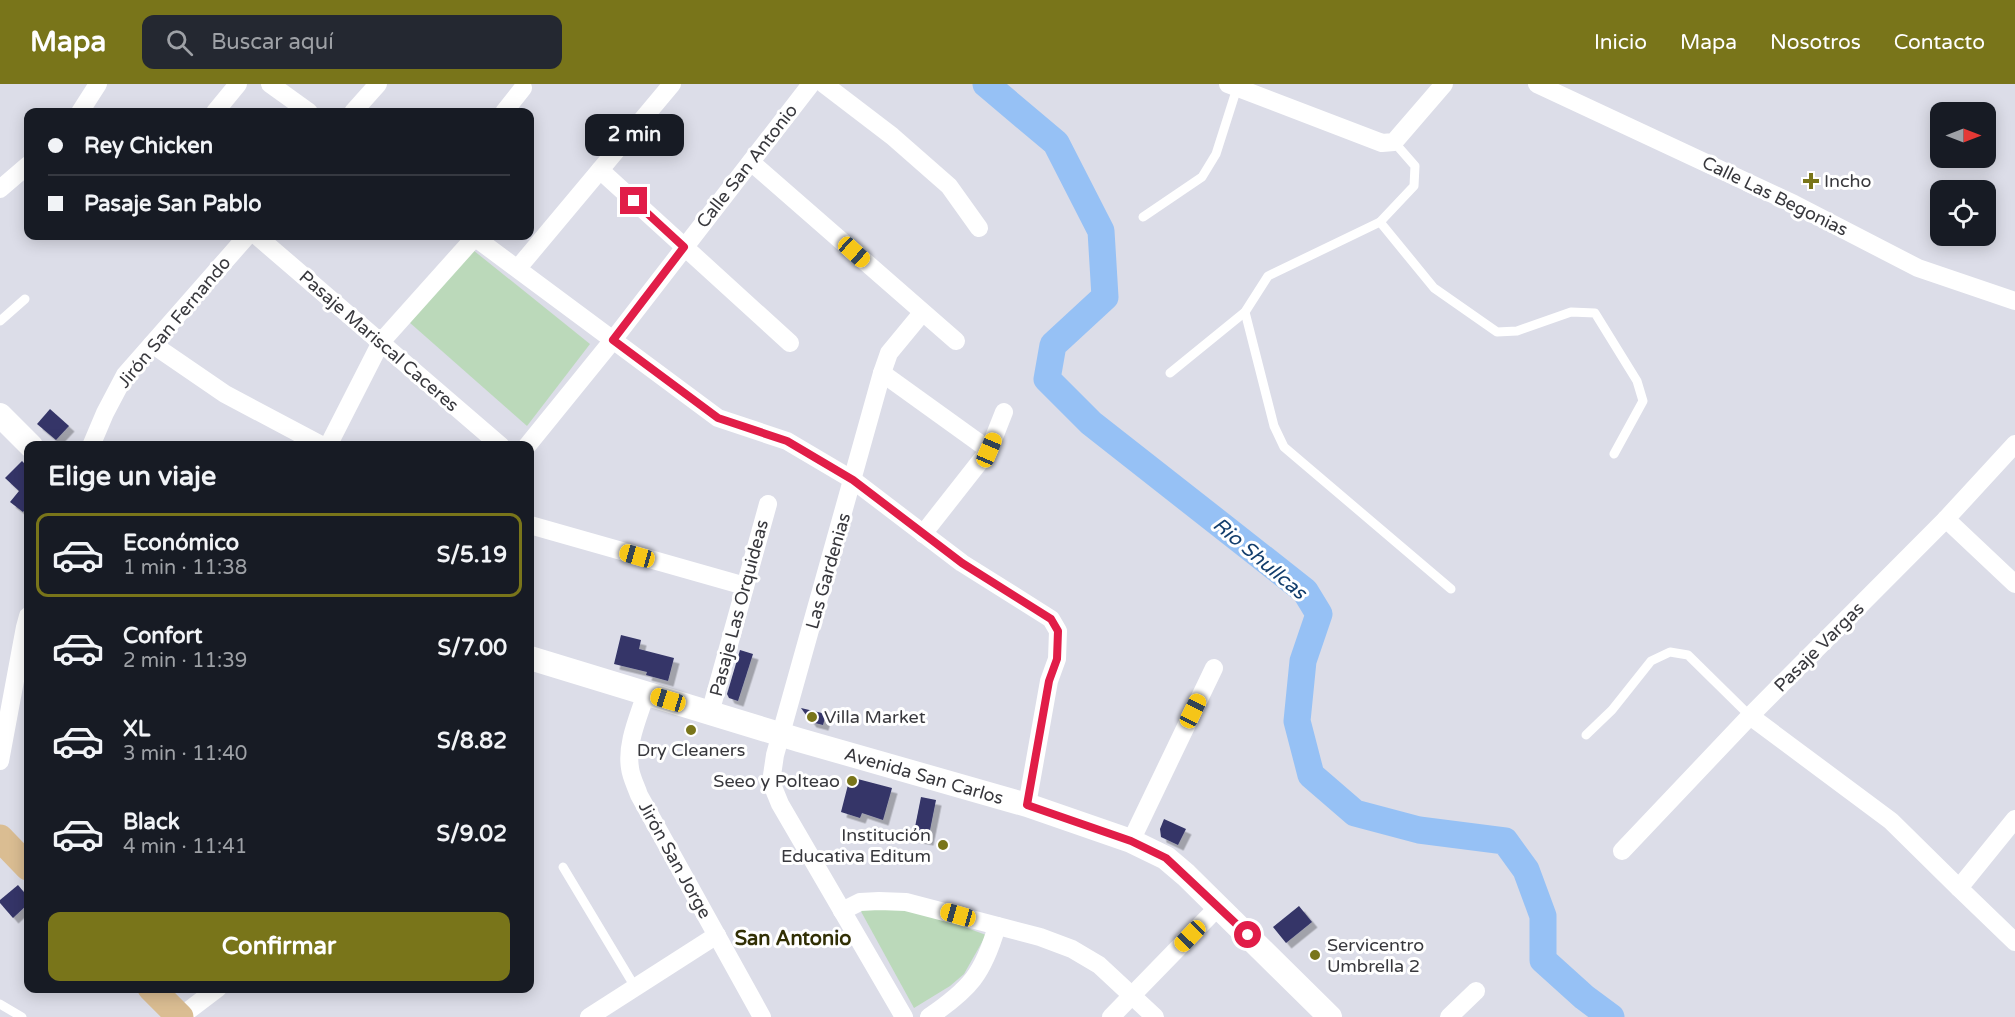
<!DOCTYPE html>
<html lang="es">
<head>
<meta charset="utf-8">
<style>
  :root { --surface:#171b24; --page:#242831; --text:#f1f3f6; --muted:#9ea1a6; --line:#363941; --accent:#79751a }
  body { margin:0; font-family:"Varela Round",sans-serif; background:var(--page); color:var(--text); height:100vh; display:flex; flex-direction:column; font-size:22px; white-space:nowrap }
  * { box-sizing:border-box; margin:0 }
  p { font-size:20px; color:var(--muted) }
  .icon { flex:none; width:33px; height:33px; fill:none; stroke:currentColor; stroke-width:2; stroke-linecap:round; stroke-linejoin:round }
  .map { position:relative; flex:1; overflow:hidden }
  .side { position:absolute; left:24px; top:357px; width:510px; height:552px; display:flex; flex-direction:column; background:var(--surface); border-radius:12px; box-shadow:0 3px 15px #0003 }
  .side>* { flex:none }
  .top-card { position:absolute; left:24px; top:24px; width:510px; height:132px; border-radius:12px; box-shadow:0 3px 15px #0003; display:grid; align-content:center; height:132px; padding:0 24px; background:var(--surface) }
  .needle { width:39px; rotate:90deg }
  .fabs { position:absolute; left:1930px; top:18px; display:grid; gap:12px }
  .fabs a { display:grid; place-items:center; width:66px; height:66px; border-radius:12px; background:var(--surface); box-shadow:0 3px 15px #0003; font-size:30px }
  .end { position:absolute; width:27px; height:27px; margin:-14px; border:8px solid #e11d48; background:#fff; box-shadow:0 0 0 3px #fff }
  .from { border-radius:50% }
  .bubble { position:absolute; height:42px; border-radius:12px; background:var(--surface); box-shadow:0 3px 15px #0003; font-size:20px; font-weight:800; line-height:42px; text-align:center }
  .car { position:absolute; width:18px; height:36px; margin:-18px -9px; border-radius:8px; box-shadow:0 0 4px 2px #0007; background:linear-gradient(#f5c518 24%,#345 0 40%,#f5c518 0 76%,#345 0 86%,#f5c518 0) }
  .top-card b { display:flex; align-items:center; gap:21px; height:57px; font-size:22px }
  .top-card b+b { border-top:2px solid var(--line) }
  .top-card i { width:15px; height:15px; background:var(--text) }
  ul { padding:0; list-style:none }
  li { display:flex; align-items:center; gap:18px; height:84px; margin:0 12px 9px; padding:0 12px; border:3px solid transparent; border-radius:12px }
  li div { flex:1 }
  li b { display:block; font-size:22px }
  li em { font-style:normal; font-weight:800 }
  li.on { border-color:var(--accent) }
  li>.icon { width:54px; height:54px; stroke-width:1.5 }
  h2 { padding:0 24px; font-size:27px; line-height:72px }
  .primary-button { display:flex; gap:12px; margin-top:auto; padding:12px 24px }
  .primary-button a { flex:1; height:69px; border-radius:12px; background:var(--accent); color:#fff; font-size:24px; font-weight:800; line-height:69px; text-align:center }
  header { display:flex; align-items:center; gap:36px; box-sizing:border-box; height:84px; padding:0 30px; background:var(--accent); color:#fff }
  header strong { font-size:28px }
  nav { display:flex; gap:33px; margin-inline-start:auto; font-size:21px }
  .search { width:420px; height:54px; background:var(--page); display:flex; align-items:center; gap:15px; box-sizing:border-box; padding:0 21px; border-radius:12px; color:var(--muted); font-size:22px }
  .map>svg:first-child { display:block }
  .green { fill:#bbd9ba }
  .lines { fill:none; stroke-linecap:round; stroke-linejoin:round }
  .river { stroke:#96c1f5; stroke-width:27 }
  .building { fill:#343568; filter:url(#shadow) }
  .service { stroke:#fff; stroke-width:9 }
  .minor { stroke:#fff; stroke-width:18 }
  .secondary { stroke:#fff; stroke-width:24 }
  .primary { stroke:#dabd92; stroke-width:27 }
  .route { stroke:#e11d48; stroke-width:8 }
  .poi-dot { fill:#79751a; stroke:#fff; stroke-width:2 }
  .labels { text-anchor:middle; stroke-width:6; stroke-linejoin:round; paint-order:stroke }
  .street-label { font-size:18px; fill:#38383d; stroke:#fff }
  .poi-label { font-size:18px; fill:#38383d; stroke:#fff; text-anchor:start }
  .water-label { font-size:20px; font-style:italic; fill:#133e6d; stroke:#fff }
  .neighbourhood-label { font-size:20px; font-weight:bold; fill:#312f04; stroke:#fff }
</style>
</head>
<body>
<header>
<strong>Mapa</strong>
<div class="search"><svg class="icon" aria-label="search" viewBox="0 0 24 24"><circle cx="10" cy="10" r="6"/><path d="M15 15l6 6"/></svg>Buscar aquí</div>
<nav><a>Inicio</a><a>Mapa</a><a>Nosotros</a><a>Contacto</a></nav>
</header>
<div class="map">
<svg width="2015" height="933" viewBox="0 0 2015 933">
  <defs>
    <filter id="shadow"><feDropShadow dx="5.5" dy="5.5" stdDeviation="0" flood-color="#0004"/></filter>
  </defs>
  <rect width="100%" height="100%" fill="#dcdde8"/>
  <g class="green">
    <path d="M473,166l117,94 -63,82 -118,-104z"/>
    <path d="M858,822l66,6 62,23 -22,39 -14,12 -36,22z"/>
  </g>
  <g class="lines">
    <path class="river" d="M986,0l70,59 45,88 4,66 -52,48 -6,34 44,44 214,168 14,23 -16,47 -6,60 14,54 44,38 64,17 86,11 21,29 17,46v44l41,37 27,20"/>
  </g>
  <g class="building">
    <path d="M50,325l19,17 -13,14 -19,-16z"/>
    <path d="M22,377l6,6v39l-5,6 -13,-10 9,-11 -14,-13z"/>
    <path d="M621,551l20,5 -2,9 35,9 -6,23 -22,-6 1,-3 -33,-8z"/>
    <path d="M740,566l13,4 -15,47 -9,-3 -2,-4z"/>
    <path d="M801,624l25,6 -3,11 -12,-3z"/>
    <path d="M850,693l42,11 -9,32 -21,-7 -2,5 -19,-6z"/>
    <path d="M921,713l15,3 -8,40 -15,-3z"/>
    <path d="M1164,735l22,10 -8,16 -17,-8 -1,-8z"/>
    <path d="M18,801l10,12v7l-15,14 -13,-15v-3z"/>
    <path d="M1299,822l13,16 -26,21 -13,-16z"/>
  </g>
  <g class="lines">
    <g class="service">
      <path d="M1143,133l59,-40 14,-23 21,-66"/>
      <path d="M1380,138l54,66 63,44 20,-1 54,-19 24,1 42,68 6,20 -29,53"/>
      <path d="M1245,228l29,114 10,21 167,142"/>
      <path d="M0,237l25,-22"/>
      <path d="M1170,289l75,-61 23,-36 112,-54 34,-36 1,-20 -21,-24"/>
      <path d="M1586,651l26,-25 39,-49 19,-9 18,3 62,61"/>
      <path d="M563,783l72,120"/>
      <path d="M0,920l22,13"/>
    </g>
    <g class="minor">
      <path d="M270,0l39,28"/>
      <path d="M824,0l68,52 57,50 30,42"/>
      <path d="M1228,0l154,59 12,-1 50,-58"/>
      <path d="M1537,0l257,120 124,64 97,33"/>
      <path d="M80,28l18,-28"/>
      <path d="M215,28l23,-28"/>
      <path d="M353,28l25,-28"/>
      <path d="M504,28l19,-24"/>
      <path d="M751,78l205,179"/>
      <path d="M600,86l190,173"/>
      <path d="M0,105l28,-24"/>
      <path d="M257,152l244,210"/>
      <path d="M473,152l245,182 69,23 66,39 109,83 89,56 7,12 -1,28 -8,22 -22,124"/>
      <path d="M518,184l154,-184"/>
      <path d="M152,260l73,50 98,52"/>
      <path d="M882,289l107,77"/>
      <path d="M91,362l14,-33 20,-38 122,-139"/>
      <path d="M328,362l53,-104 94,-105"/>
      <path d="M527,362l86,-106 198,-256"/>
      <path d="M1946,435l69,65"/>
      <path d="M530,441l215,61"/>
      <path d="M923,450l66,-84 15,-38"/>
      <path d="M646,609c-7,23 -20,50 -16,75 1,9 6,18 9,27l123,222"/>
      <path d="M710,629l58,-209"/>
      <path d="M1750,632l141,105 68,67"/>
      <path d="M0,677l25,-134 3,-11"/>
      <path d="M2015,735l-56,69 56,54"/>
      <path d="M1131,757l83,-173"/>
      <path d="M1622,767l128,-135 196,-197 69,-75"/>
      <path d="M842,827l18,-9 19,-1 27,1 134,35 32,12 27,16 56,52"/>
      <path d="M180,933l38,-29"/>
      <path d="M589,933l128,-82"/>
      <path d="M904,933l-124,-213 -9,-22 4,-27 107,-382 7,-20 33,-40"/>
      <path d="M929,933c41,-28 54,-43 68,-91"/>
      <path d="M1111,933l108,-111"/>
      <path d="M1449,933l27,-26"/>
    </g>
    <g class="secondary">
      <path d="M0,331l31,31"/>
      <path d="M530,574l269,82 228,65 104,36 35,17 20,17 144,142"/>
    </g>
    <g class="primary">
      <path d="M0,754l28,29"/>
      <path d="M151,904l29,29"/>
    </g>
  </g>
  <g class="lines">
    <path class="route" d="M634,117l50,46 -71,93 105,78 69,23 66,39 109,83 89,56 7,12 -1,28 -8,22 -22,124 104,36 35,17 82,77"/>
  </g>
  <g class="poi-dot">
    <path d="M1808 88h6v6h6v6h-6v6h-6v-6h-6v-6h6z"/>
    <circle cx="812" cy="633" r="6"/>
    <circle cx="691" cy="646" r="6"/>
    <circle cx="852" cy="697" r="6"/>
    <circle cx="943" cy="761" r="6"/>
    <circle cx="1315" cy="871" r="6"/>
  </g>
  <g class="labels">
    <g class="street-label">
      <text transform="translate(747 82) rotate(-52)" y="6">Calle San Antonio</text>
      <text transform="translate(1775 112) rotate(26)" y="6">Calle Las Begonias</text>
      <text transform="translate(174 238) rotate(-50)" y="6">Jirón San Fernando</text>
      <text transform="translate(379 257) rotate(41)" y="6">Pasaje Mariscal Caceres</text>
      <text transform="translate(828 487) rotate(-74)" y="6">Las Gardenias</text>
      <text transform="translate(739 524) rotate(-75)" y="6">Pasaje Las Orquideas</text>
      <text transform="translate(1819 563) rotate(-45)" y="6">Pasaje Vargas</text>
      <text transform="translate(924 692) rotate(16)" y="6">Avenida San Carlos</text>
      <text transform="translate(675 776) rotate(61)" y="6">Jirón San Jorge</text>
    </g>
    <g class="poi-label">
      <text x="1824" y="103">Incho</text>
      <text x="824" y="639">Villa Market</text>
      <text x="691" y="672" text-anchor="middle">Dry Cleaners</text>
      <text x="840" y="703" text-anchor="end">Seeo y Polteao</text>
      <text x="931" y="757" text-anchor="end">Institución<tspan x="931" dy="21">Educativa Editum</tspan></text>
      <text x="1327" y="867">Servicentro<tspan x="1327" dy="21">Umbrella 2</tspan></text>
    </g>
    <g class="water-label">
      <text transform="translate(1260 474) rotate(40)" y="7">Rio Shullcas</text>
    </g>
    <g class="neighbourhood-label">
      <text x="793" y="861">San Antonio</text>
    </g>
  </g>
</svg>
<div class="fabs">
<a><svg class="needle" viewBox="-14 -14 28 28"><path d="M0-13l5 13h-10z" fill="#e53935"/><path d="M0 13l5-13h-10z" fill="#9ea1a6"/></svg></a>
<a><svg class="icon" aria-label="locate" viewBox="0 0 24 24"><circle cx="12" cy="12" r="6"/><path d="M12 2v4M12 18v4M2 12h4M18 12h4"/></svg></a>
</div>
<i class="end from" style="left:1248px;top:851px"></i>
<i class="end" style="left:634px;top:117px"></i>
<div class="bubble" style="left:585px;top:30px;width:99px">2 min</div>
<i class="car" style="left:854px;top:168px;rotate:132deg"></i>
<i class="car" style="left:989px;top:366px;rotate:23deg"></i>
<i class="car" style="left:637px;top:472px;rotate:286deg"></i>
<i class="car" style="left:668px;top:616px;rotate:287deg"></i>
<i class="car" style="left:1193px;top:627px;rotate:26deg"></i>
<i class="car" style="left:958px;top:831px;rotate:286deg"></i>
<i class="car" style="left:1190px;top:852px;rotate:224deg"></i>
<div class="top-card">
<b><i class="from"></i>Rey Chicken</b>
<b><i></i>Pasaje San Pablo</b>
</div>
<section class="side">
<h2>Elige un viaje</h2>
<ul>
<li class="on"><svg class="icon" aria-label="car" viewBox="0 0 24 24"><path d="M5 17H2v-5l4-1 3-4h7l3 4 3 1v5h-3M9 17h6M6 11h13"/><circle cx="7" cy="17" r="2"/><circle cx="17" cy="17" r="2"/></svg><div><b>Económico</b><p>1 min · 11:38</p></div><em>S/5.19</em></li>
<li><svg class="icon" aria-label="car" viewBox="0 0 24 24"><path d="M5 17H2v-5l4-1 3-4h7l3 4 3 1v5h-3M9 17h6M6 11h13"/><circle cx="7" cy="17" r="2"/><circle cx="17" cy="17" r="2"/></svg><div><b>Confort</b><p>2 min · 11:39</p></div><em>S/7.00</em></li>
<li><svg class="icon" aria-label="car" viewBox="0 0 24 24"><path d="M5 17H2v-5l4-1 3-4h7l3 4 3 1v5h-3M9 17h6M6 11h13"/><circle cx="7" cy="17" r="2"/><circle cx="17" cy="17" r="2"/></svg><div><b>XL</b><p>3 min · 11:40</p></div><em>S/8.82</em></li>
<li><svg class="icon" aria-label="car" viewBox="0 0 24 24"><path d="M5 17H2v-5l4-1 3-4h7l3 4 3 1v5h-3M9 17h6M6 11h13"/><circle cx="7" cy="17" r="2"/><circle cx="17" cy="17" r="2"/></svg><div><b>Black</b><p>4 min · 11:41</p></div><em>S/9.02</em></li>
</ul>
<div class="primary-button"><a>Confirmar</a></div>
</section>
</div>
</body>
</html>
